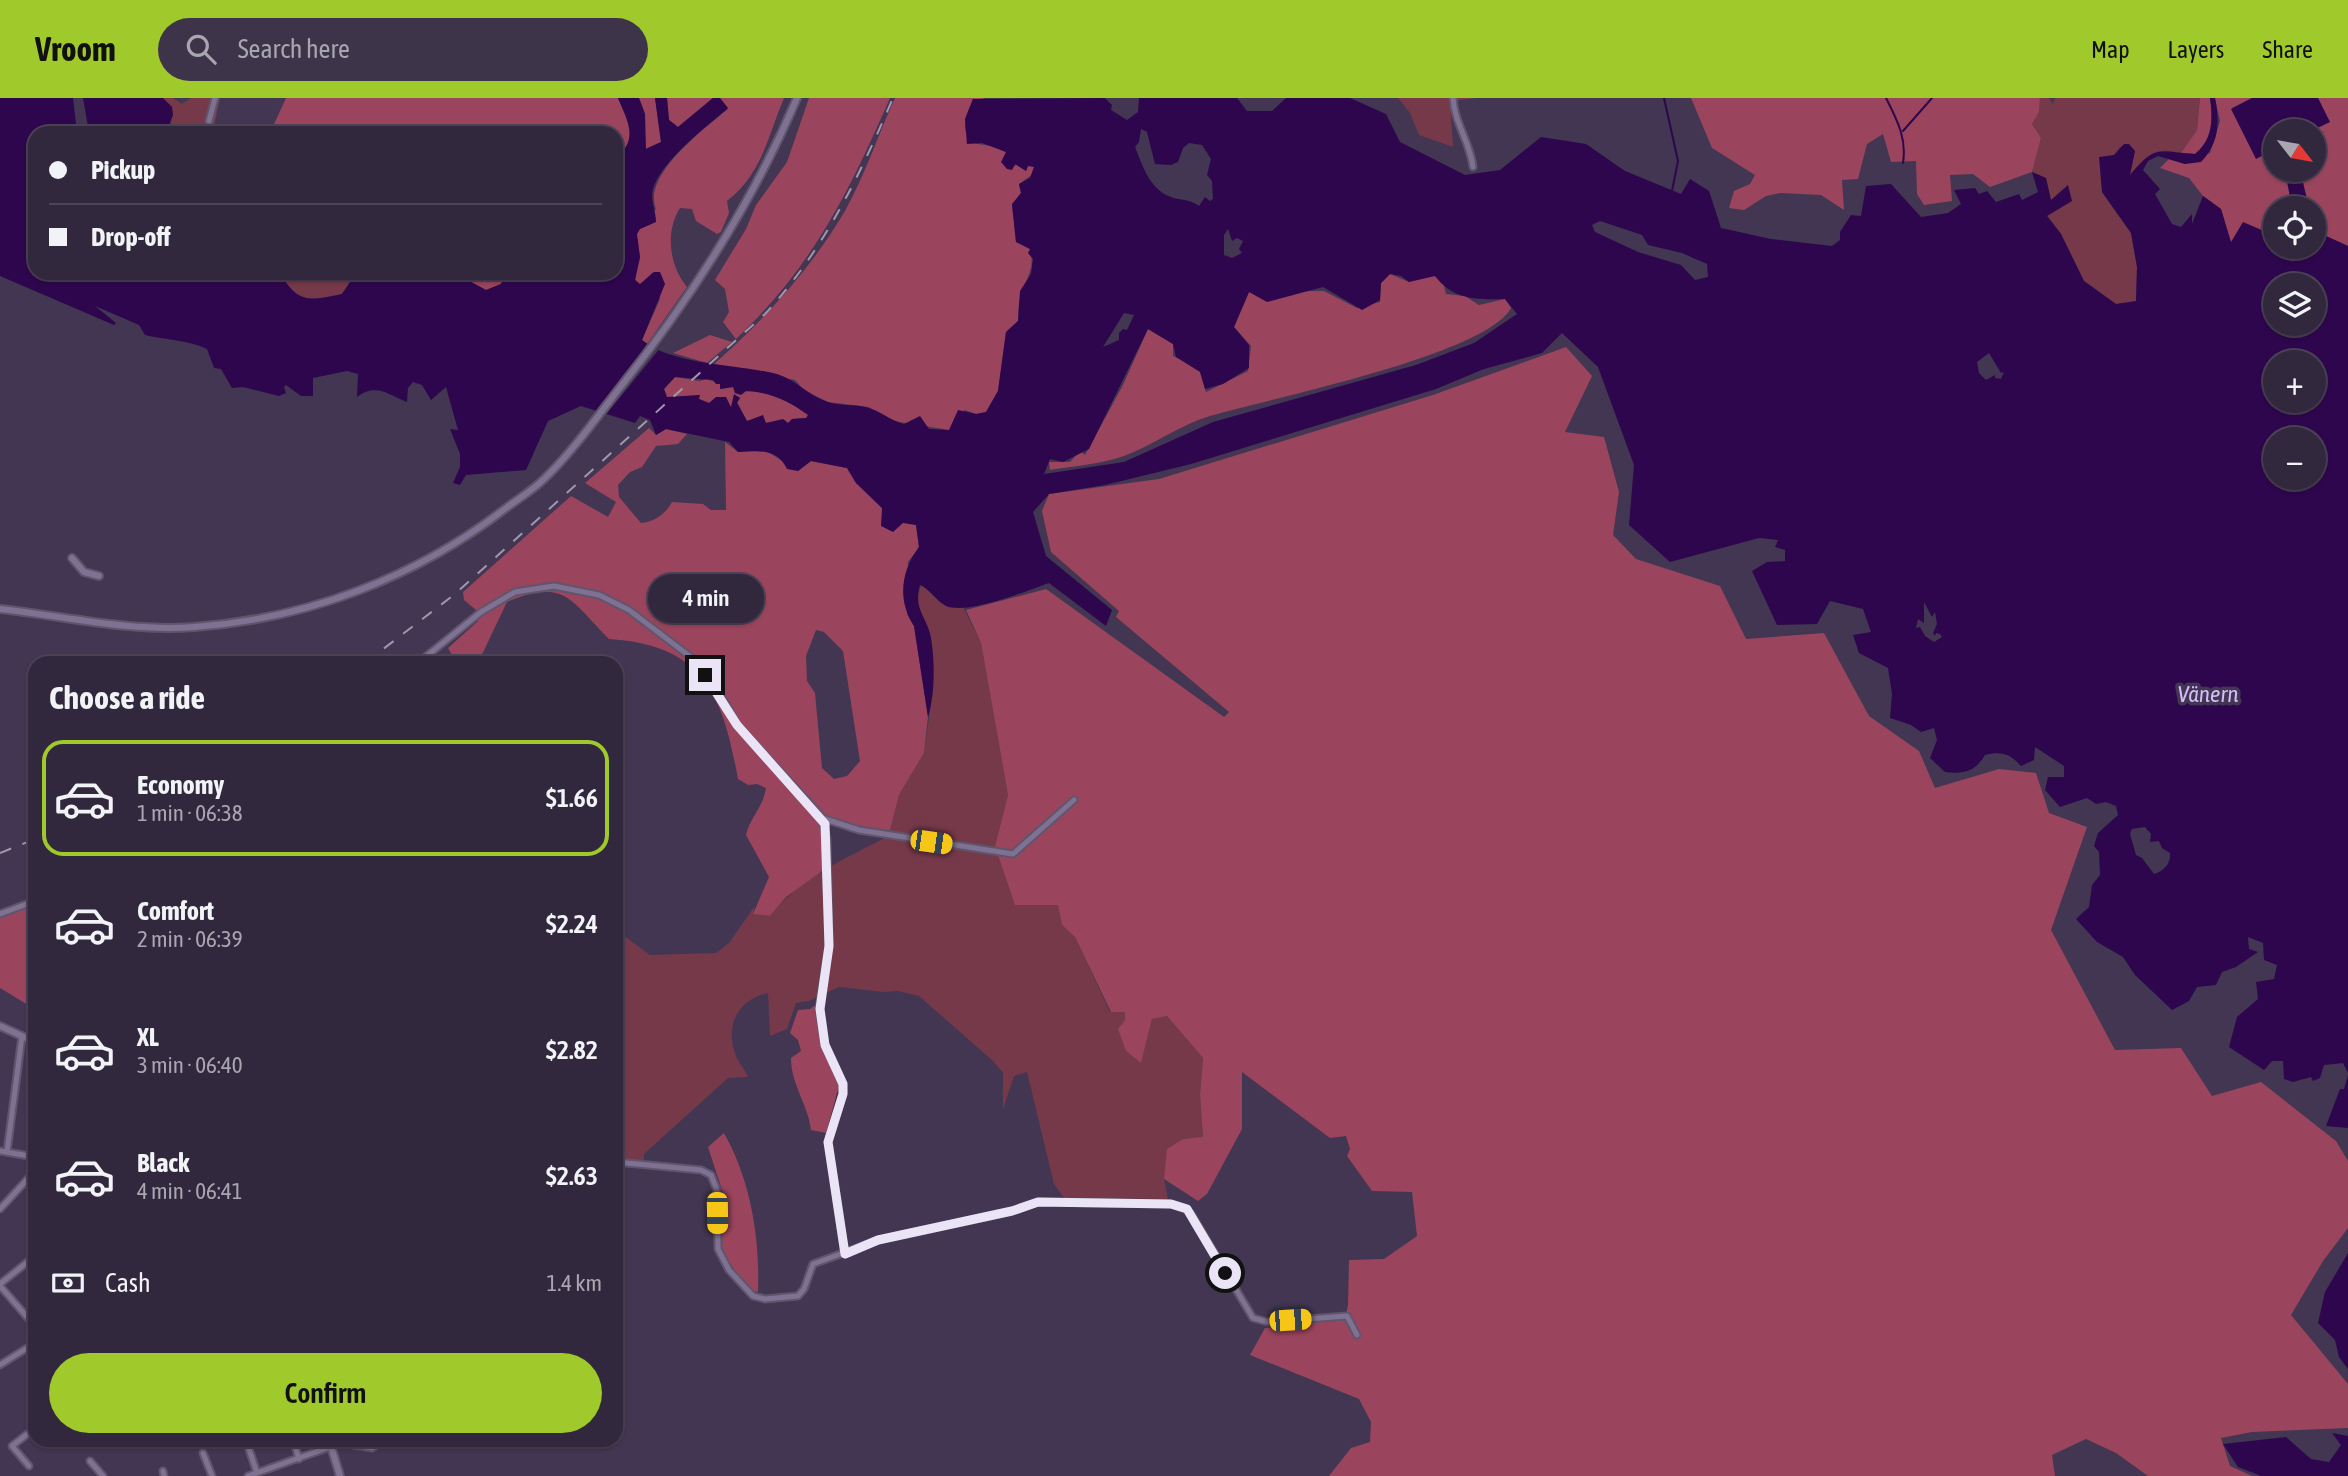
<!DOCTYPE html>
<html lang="en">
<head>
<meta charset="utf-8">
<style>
  :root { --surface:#32283e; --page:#3d3449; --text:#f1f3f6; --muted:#a8a6b0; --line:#4d4458; --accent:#a0c92b }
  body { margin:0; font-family:"Asap Condensed",sans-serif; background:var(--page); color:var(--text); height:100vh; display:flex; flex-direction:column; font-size:26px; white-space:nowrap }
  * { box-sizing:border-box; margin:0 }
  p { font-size:23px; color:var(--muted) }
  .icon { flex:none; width:38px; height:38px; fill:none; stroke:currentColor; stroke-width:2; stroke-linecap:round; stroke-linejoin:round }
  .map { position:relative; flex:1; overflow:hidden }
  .side { position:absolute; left:28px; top:558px; width:595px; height:791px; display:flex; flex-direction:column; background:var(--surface); border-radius:21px; box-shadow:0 2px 5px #0004,0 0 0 2px var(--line) }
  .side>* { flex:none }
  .hud { position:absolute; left:28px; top:28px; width:595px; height:154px; border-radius:21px; box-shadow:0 2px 5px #0004,0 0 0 2px var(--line); display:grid; align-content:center; height:154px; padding:0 21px; background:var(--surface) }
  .needle { width:46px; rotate:121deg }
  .controls { position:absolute; left:2263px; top:21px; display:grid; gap:14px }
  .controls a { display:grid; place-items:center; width:63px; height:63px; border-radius:50%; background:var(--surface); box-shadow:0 2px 5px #0004,0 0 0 2px var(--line); font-size:35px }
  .end { position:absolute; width:32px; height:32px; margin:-16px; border:9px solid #ebe4f6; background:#111; box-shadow:0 0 0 4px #111 }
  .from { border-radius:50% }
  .bubble { position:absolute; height:49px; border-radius:24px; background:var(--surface); box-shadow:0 2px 5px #0004,0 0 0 2px var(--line); font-size:23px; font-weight:600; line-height:49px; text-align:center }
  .car { position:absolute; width:21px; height:42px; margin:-21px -10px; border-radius:9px; box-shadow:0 0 5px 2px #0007; background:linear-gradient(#f5c518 24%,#345 0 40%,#f5c518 0 76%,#345 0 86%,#f5c518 0) }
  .hud b { display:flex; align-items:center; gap:24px; height:66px; font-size:26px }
  .hud b+b { border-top:2px solid var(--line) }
  .hud i { width:18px; height:18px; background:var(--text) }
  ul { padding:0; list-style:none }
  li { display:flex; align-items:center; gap:21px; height:116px; margin:0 14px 10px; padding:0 7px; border:4px solid transparent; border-radius:21px }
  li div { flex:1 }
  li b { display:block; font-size:26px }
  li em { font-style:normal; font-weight:600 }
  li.on { border-color:var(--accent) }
  li>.icon { width:63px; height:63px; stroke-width:1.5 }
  h2 { padding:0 21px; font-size:32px; line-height:84px }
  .pay { display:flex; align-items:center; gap:18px; height:77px; padding:0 21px; font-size:26px }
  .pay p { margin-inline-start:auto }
  .action { display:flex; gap:14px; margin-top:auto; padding:14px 21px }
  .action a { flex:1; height:80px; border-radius:42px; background:var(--accent); color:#111; font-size:28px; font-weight:600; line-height:80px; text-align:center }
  header { display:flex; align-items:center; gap:42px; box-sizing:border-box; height:98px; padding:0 35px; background:var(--accent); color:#111 }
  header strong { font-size:33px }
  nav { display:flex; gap:38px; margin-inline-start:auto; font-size:24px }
  .search { width:490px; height:63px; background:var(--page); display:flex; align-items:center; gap:18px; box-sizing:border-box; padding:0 24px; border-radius:38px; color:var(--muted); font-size:26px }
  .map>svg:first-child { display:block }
  .green { fill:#75394a }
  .forest { fill:#9a455d; fill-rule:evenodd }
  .water { fill:#2e064d; fill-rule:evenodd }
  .pier { fill:#423652 }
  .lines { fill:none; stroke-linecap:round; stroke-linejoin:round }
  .stream { stroke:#2e064d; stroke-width:2 }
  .minor-casing { stroke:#5f556c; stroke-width:9 }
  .tertiary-casing { stroke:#5f556c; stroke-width:10 }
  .minor { stroke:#7f7192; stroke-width:5 }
  .tertiary { stroke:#7f7192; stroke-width:6 }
  .rail { stroke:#a097ad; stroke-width:2; stroke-dasharray:12 12; stroke-linecap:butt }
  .route { stroke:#ebe4f6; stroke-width:9 }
  .labels { text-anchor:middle; stroke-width:7; stroke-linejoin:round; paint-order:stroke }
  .water-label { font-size:23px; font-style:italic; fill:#d6bcfa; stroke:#423652 }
</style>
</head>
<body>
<header>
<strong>Vroom</strong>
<div class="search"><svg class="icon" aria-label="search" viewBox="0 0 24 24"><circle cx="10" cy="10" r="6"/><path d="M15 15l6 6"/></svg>Search here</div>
<nav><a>Map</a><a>Layers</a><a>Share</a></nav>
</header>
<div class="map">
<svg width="2348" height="1378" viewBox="0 0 2348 1378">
  <rect width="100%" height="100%" fill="#423652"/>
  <g class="green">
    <path d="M163,0h10l9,6 9,-6h29l-7,35h-47l5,-6 1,-20z"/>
    <path d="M1398,0h79l-27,3 3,46 -34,-12 -9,-22z"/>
    <path d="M2040,0h9l4,6 2,-6h145l-3,32 -16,23c-29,-7 -34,2 -52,24l6,-26 -15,-4 -6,8 -12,37 29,41 6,34 -1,35 -20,2 -32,-23 -23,-47 -14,-19 4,-15 -5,-22 -14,-6 9,-34 -9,-14 7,-12z"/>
    <path d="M280,175h76l-14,21c-33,7 -44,10 -62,-21z"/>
    <path d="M921,487c15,11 22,23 42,22l18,36 27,152 -13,51 63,58 4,21 13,12 35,75h15l1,39 15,11 11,-43 15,-3 36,42 -3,37 3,43 -20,1 -19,40 4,20 -104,-1 -10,-14 -27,-112 -13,4 -11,33v-36l-10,-12 -74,-65 -21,-5 -14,1 -45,-5 -30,14 -13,2 -9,26 -17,7 -2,-43c-29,6 -43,31 -33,60 2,8 10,16 13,24l-20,1 -84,76v8l-28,-4v-228l34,25 66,-2 13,-10 25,-36v7l16,2c31,-39 74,-57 117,-79l12,-42 25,-42 9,-63 -2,-52 -15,-36z"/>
  </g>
  <g class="forest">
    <path d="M286,0h332c10,24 21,41 -2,60v-25h-346z"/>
    <path d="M639,0h16l6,44 -16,7v-35z"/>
    <path d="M667,0h46l-35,29 -9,-7z"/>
    <path d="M720,0h64c-16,38 -22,76 -57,103l2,12 -8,19 -4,2 -21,-13 -4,-12 -12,-1c-15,24 -11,57 7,79l-40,57 -5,-4 18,-41 -7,-27 -13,13 -5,-6 5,-22 -4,-23 20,-25c-14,-34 48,-80 72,-100z"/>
    <path d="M809,0h81c-42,96 -77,168 -154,241l-13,-17 6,-10 -4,-23 -10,-9 31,-51 10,-24 31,-43z"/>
    <path d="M895,0h89l-3,3 -8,-2c-5,13 -13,26 -4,39l-3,4 31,5 10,6 6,14 5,-3 8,7 2,-5h6l-1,8 -14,10 2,9 -9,12 4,37 14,7c6,20 -5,31 -10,49 -2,8 -1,15 -2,23l-12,11 -8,59 -12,21 -10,2 -11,-4 -16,20 -62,-10 -18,-13 -41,-5 -24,-12 -9,-10 -82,-15c52,-46 97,-95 132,-154 20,-36 33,-76 50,-113z"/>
    <path d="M1691,0h349l-1,14 -7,12 9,14 -9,34 -42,15 -17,-13 -23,1 2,26 -28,4 -7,-11 -1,-33 -25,1 -8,-28 -16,10 -9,35 -16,1 2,30 -23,-15 -41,-2 -14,3 -22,14 -15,-2 5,-17 16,-7 5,-9 -43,-27z"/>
    <path d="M2200,0h10c3,21 3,42 -15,56l-14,-1 16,-23z"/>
    <path d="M2215,0h37l-20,10 24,50 19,-9v21h10l7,38h-17v37l-11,-14 -33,12 -10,-34 -18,-13 -14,-18 -29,-10 9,-9 16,5 25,-11 10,-32z"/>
    <path d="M2318,0h30v148l-33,-15 -1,-23h-5l-9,-38h14v-31l11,-8 -11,5 -3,-5 18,-9z"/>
    <path d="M462,175h43l-4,11 -15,6 -24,-13z"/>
    <path d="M1390,176l19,8 16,-8 17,4 4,16 19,2 14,9 26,-6 6,9c-25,47 -243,91 -301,108 -30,9 -57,29 -86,40 -23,8 -50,10 -74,14l-1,-8h21l10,-11 5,4 38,-70 25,-56 25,15v12l26,12 7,24 42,-21 3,-25 -17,-19 15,-35 75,-1 33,17 23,-6 1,-19z"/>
    <path d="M710,237l22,7 -25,21 -34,-10z"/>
    <path d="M1566,249l26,29 -27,56 39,5 15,55 -6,43 23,24 84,27 26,53 78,-6 45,83 50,35 16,37 64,-19 37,4 13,40 38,14 -36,103 64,120 66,-2 31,48 49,-14 75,59 12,20v67l-25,33 -32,54 57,69v44l-96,4 -31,6 9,28 22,10h-104l-32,-23 -30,-14 -34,16 3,21h-726l22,-28 19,-6 1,-20 -12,-23 -109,-44 15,-27 80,-9 3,-14 1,-45 35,-1 33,-23 -5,-44 -40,-1 -25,-35 3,-7 -4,-13 -16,2 -88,-66v57l-35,65 -9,7 -34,-22 3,-30 16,-10 20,-2 -3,-42 3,-37 -36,-42 -15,3 -11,44 -15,-12 -8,-22 7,-9v-8h-14l-36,-75 -13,-12 -4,-20h-43l-20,-59 13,-51 -27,-152 -15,-33 80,-21 178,128 5,-5 -113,-95 3,-6 -68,-59 -9,-41 7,-17 110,-15 274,-84z"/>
    <path d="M675,279l25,4 7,-2 13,5 1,5 12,-2 4,5c27,-4 49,7 71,22l-1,4 -15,1 -4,5 -3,-4 -13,3 -25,-2 -10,-19 3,-4 -6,-3 -2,12h-4l-1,-7 -18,3 -10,-4v-4l-32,3 -3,-9z"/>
    <path d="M649,330l7,7 10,-6 21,5 -9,10 -22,2 -14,21 -12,5 -12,13 1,12 22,26c13,-1 25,-9 31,-21l31,2 8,6h15l-1,-68 13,10 27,-2 33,21 13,-10 36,7 9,15 26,25v9l34,8 3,22 -11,15 -1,52 7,12 14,91 -4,36 -25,42 -11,42 -38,-5 -17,-10 -12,-1 4,48 -39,28 -16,19 -17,-2 16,-37 -23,-42c4,-18 17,-27 20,-47l-9,-4 -9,1 -10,-6c-15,-83 -33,-134 -129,-140 -38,-38 -44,-62 -102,-37l-29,61h-32l6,-8 -4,-7 30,-27 -2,-11 -12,-10 -1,-8 108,-96 37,21 8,-15 -31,-19zM816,532l8,2 19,19 17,110 -13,15 -13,3 -12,-11 -7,-75 -8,-12 -1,-25z"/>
    <path d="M35,806v101h-7l-28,-17v-71z"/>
    <path d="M818,905l6,44 16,35 -14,51 -15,-3c-3,-26 -20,-45 -20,-72l10,-7 -3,-11 -8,-7 8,-23 12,-1z"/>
    <path d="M724,1035c27,48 36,105 34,159l-8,-1 -7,-7 -21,-34 1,-57 -15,-46z"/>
  </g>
  <g class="water">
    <path d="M0,0h73l4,35h-42v140h143l16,6 18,-6h68c18,31 29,28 62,21l14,-21h106v4l24,13 15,-6 4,-11h111v-115c23,-19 12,-36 2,-60h21l6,16 1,35 15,-7 -6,-44h12l2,22 9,7 35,-29h7l8,10c-23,20 -66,52 -75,81 -3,11 3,22 3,33l-16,7 -3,5 3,23 -5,23 5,4 14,-12h6l5,12 -23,56c32,26 97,24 135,34 20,6 31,22 51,28 11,4 25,2 37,5 13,2 24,13 39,17l16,-8 9,13 20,1 9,-20 18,4 10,-2 12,-21 8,-59 12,-11 2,-30 11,-17 2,-15 -5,-6 2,-4 -14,-7 -4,-38 9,-11 -2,-9 11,-6 4,-11 -6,-1 -2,5 -11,-7 -3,6 -5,-1 -6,-7 5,-10 -24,-9 -15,1 -2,-25 8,-20 132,-1 7,7 -1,5 16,10 11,-8 1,-14h98l10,13h25l14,-13h64l36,16 14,28 65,33 35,-5 41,-33 45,7 39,27 56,23 9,-15 19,12 12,37 50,11 61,7 8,-6v-8l11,-17 10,1 5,-30 25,-2 30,33 27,-4 13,-9 -7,-14 21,-2 4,6 8,-3 9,11 23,-8 3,6 16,-8 -6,-20 14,6 5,22 17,-15 4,16 -25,15 14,18 23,47 32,23 20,-3 1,-34 -6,-34 -29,-41 -3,-35 15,-2 10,-11h5l6,7 -5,24c26,-31 29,-23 65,-21 18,-14 18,-35 15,-56h5c5,25 4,45 -14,64l-16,2 -27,-8 -10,5 -5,9 17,19 -5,5 17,30 9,3 11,-13v10l11,-28 18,13 10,33 12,-20 21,9 28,31 10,-7v-8h12v-23l1,7 33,15v827l-5,-10 -19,2 -4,13 -7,3 -2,-4 -18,5 -9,-3 -1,-18h-11l-8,9 -35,-23 8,-30 21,-18 -2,-17 18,-3 3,-14 -13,-5 -1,-17 -15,-6 1,12 9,3 -22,15 -14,5 -6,13 -19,2 -8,14 -17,9 -37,-35 -12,-18 -26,-15 -21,-23 13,-12 3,-22 8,-10 -1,-23 -5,-6 4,-13 20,-18 -2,-9 -10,-4 -10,2 -9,-6 -27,9 -15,-17 3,-13h16v-11l-29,-19 -1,13 -13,6c-11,-12 -19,-15 -36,-11 -10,17 -21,19 -40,17l-15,-14 7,-18 -3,-12 -13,4 -10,-7 -21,-7 2,-24 -4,-26 -29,-15 -6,-18 18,-3 -8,-23 -33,-8 -13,23 -40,1 -25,-54 15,-9 18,-1v-11l-10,-3 3,-7 -19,-2 -89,24 -41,-37 5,-60 -36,-98 -36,-34 -20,20 -58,16 -48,20 -245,75 -86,21 -56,9 -16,18 13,44 66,54 -6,16 -57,-43c-22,8 -83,32 -103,23 -10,-5 -16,-17 -26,-21 -7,25 7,31 11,53 4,25 4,55 -3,79l-14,-91c-17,-26 -13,-55 5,-79l-3,-22 -13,-2 -10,9 -12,-6 1,-18 -26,-25 -9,-15 -36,-7 -13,10 -11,-2c-10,-21 -29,-18 -49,-17l-9,-10 -63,-13 -10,6 -6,-15 -10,-4 -5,7 -54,-17 -33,15 -22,49 -60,5 -6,10 -7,-2 7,-16v-13l-10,-25 8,1 -12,-43 -15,13 -9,-15 -9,-3 -5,6 -1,14c-20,-8 -31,-19 -50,-5l1,-23 -11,-3 -34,7v18h-12l-15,-11 -2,2 2,6 -7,3 -36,-9 -11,1 -11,-19 -7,-1 -7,-19c-18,-9 -42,-9 -62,-14l-6,-10 -44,-19 21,17 -2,2 -114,-49zM1141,31l6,3 8,32 16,1 7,-3 5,-14 6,-5 13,2 9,14 -4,16 5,6 1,18 -3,2 -5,-4 -6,9c-10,-8 -22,-5 -33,-11 -18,-10 -24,-31 -31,-48l4,-5zM1600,123l42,14 6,10 34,8 25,11 1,13 -13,3 -14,-15 -43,-13 -43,-20 -3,-7zM1228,131l4,12 5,-3 6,3 -4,8 3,4 -10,5 -8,-3v-20zM1390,176l11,2 8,6 26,-6c18,24 43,24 70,23l12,15 -43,29 -58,22 -203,57 -89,40 -80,12 6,-15 13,3 26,-13 59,-120 25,15 3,13 24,15 5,17 18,-5 26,-16v-23l-15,-18 15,-35 18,10 56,-15 39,23 18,-10 1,-17zM2297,186l17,1v39h-39v-39zM1124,215l10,2 -7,15 -4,-1 -4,4v7l-16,7zM1989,255l12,20 3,-1 -3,7 -6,-1v-3l-9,5 -7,-7 -2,-11zM2275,264h39v39h-39zM675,279l38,3 3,4h4v5l13,-2 2,6 6,2 5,-4c24,1 43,10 62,24l-2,3 -14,1 -4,4 -5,-4 -17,4 -3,-8 -16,6 -10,-18 3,-5 -6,-4 -3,13 -5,-10h-10l-7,6 -10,-4 1,-4 -33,2 -3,-8zM2275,341h39v39h-39zM1924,504l8,15 3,-5 2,12 -4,9 2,3 1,-3 4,1 2,3 -8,5 -9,-6 -5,-9 -4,1 2,-9 6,4zM2145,729l6,7 -1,8 9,-1 3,7 8,5c1,11 -6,18 -16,21l-12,-16 -6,-3 -6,-21 2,-5z"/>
    <path d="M83,0h80l9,9 1,8 -7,18h-77z"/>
    <path d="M2252,0h66l12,24 -19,9h-36v18l-19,10 -25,-50z"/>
    <path d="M2285,72h15l9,38h-17z"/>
    <path d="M2348,977v53l-22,-2 14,-37h4z"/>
    <path d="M2348,1155v116l-9,-12 -4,-17 -17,-17 7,-31z"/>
    <path d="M2332,1335l16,3v40h-87l-23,-9 -15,-23 63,-7 25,22 18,3 12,-17z"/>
  </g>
  <path class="pier" d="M652,244l9,5 -57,70 -10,-3z"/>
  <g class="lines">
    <g class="stream">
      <path d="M1664,0l14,63 -6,30"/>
      <path d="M1886,0c11,22 21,40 17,65"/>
      <path d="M1903,33l29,-33"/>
    </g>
    <defs>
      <g id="minor">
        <path d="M1453,0c1,24 17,44 20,69"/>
        <path d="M209,23l6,-23"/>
        <path d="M418,565l63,-51 34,-20 39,-6 45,9 30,15 63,48 27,34 18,33 84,91 6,23 2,106 -10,64 6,36 18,39v10l-15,48 17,112"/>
        <path d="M822,720l37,12 154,24 61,-54"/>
        <path d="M0,816l35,-13"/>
        <path d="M0,1053l35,6"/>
        <path d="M7,1054l15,-116"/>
        <path d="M616,1064l85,8 10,5 6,15 1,59 11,21 24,26 12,3 33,-3 6,-7 9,-25 66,-24 133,-29 26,-9 133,2 16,5 4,5 62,104 15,4 79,-6 10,19"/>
        <path d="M0,1111l35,-38"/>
        <path d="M0,1186l35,-28"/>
        <path d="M0,1188l35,40"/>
        <path d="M0,1267l35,-22"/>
        <path d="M246,1342l11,33"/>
        <path d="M293,1342l6,19"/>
        <path d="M203,1355l9,23"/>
        <path d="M90,1363l13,15"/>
        <path d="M29,1368l-17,-20 23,-18"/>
        <path d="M163,1373l1,5"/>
        <path d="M248,1378l93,-33 31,5 11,-8"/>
      </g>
      <g id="tertiary">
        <path d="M72,460l12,14 15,4"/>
        <path d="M0,511c64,7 130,23 194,18 113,-8 223,-50 312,-119 12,-9 27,-18 38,-29 27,-26 51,-59 74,-89 72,-90 134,-186 179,-292"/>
        <path d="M0,928l35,16"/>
        <path d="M329,1342l11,36"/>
      </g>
    </defs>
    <use href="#minor" class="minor-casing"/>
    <use href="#tertiary" class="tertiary-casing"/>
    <use href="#minor" class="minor"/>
    <use href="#tertiary" class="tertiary"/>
    <g class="rail">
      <path d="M365,565l90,-69 310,-280c59,-64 94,-137 128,-216"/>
      <path d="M0,755l35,-14"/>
    </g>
  </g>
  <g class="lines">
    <path class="route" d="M705,577l32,50 88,99 4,122 -9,63 5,36 18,39v10l-15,48 17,112 33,-14 134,-29 26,-9 133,2 16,5 38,64"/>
  </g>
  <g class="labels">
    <g class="water-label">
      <text x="2208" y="604">Vänern</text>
    </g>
  </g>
</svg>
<div class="controls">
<a><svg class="needle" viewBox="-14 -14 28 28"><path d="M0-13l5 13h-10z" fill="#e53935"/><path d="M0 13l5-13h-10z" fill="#a8a6b0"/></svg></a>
<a><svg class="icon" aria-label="locate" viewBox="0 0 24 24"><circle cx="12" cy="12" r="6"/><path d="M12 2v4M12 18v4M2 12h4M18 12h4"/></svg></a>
<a><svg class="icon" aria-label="layers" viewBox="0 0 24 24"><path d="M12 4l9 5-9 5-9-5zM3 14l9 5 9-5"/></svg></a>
<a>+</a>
<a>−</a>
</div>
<i class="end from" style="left:1225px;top:1175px"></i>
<i class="end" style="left:705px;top:577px"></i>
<div class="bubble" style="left:648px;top:476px;width:116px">4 min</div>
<i class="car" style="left:931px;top:744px;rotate:98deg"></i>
<i class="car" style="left:717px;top:1115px;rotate:179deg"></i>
<i class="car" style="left:1290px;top:1222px;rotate:86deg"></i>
<div class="hud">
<b><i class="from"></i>Pickup</b>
<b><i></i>Drop-off</b>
</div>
<section class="side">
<h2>Choose a ride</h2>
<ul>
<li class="on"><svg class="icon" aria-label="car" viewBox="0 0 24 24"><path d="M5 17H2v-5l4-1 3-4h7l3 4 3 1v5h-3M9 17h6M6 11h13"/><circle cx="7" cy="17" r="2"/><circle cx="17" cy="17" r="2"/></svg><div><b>Economy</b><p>1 min · 06:38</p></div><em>$1.66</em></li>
<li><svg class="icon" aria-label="car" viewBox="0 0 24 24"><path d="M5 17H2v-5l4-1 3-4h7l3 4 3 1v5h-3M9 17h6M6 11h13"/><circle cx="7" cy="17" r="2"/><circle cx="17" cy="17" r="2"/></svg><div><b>Comfort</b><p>2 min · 06:39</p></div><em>$2.24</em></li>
<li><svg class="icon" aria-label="car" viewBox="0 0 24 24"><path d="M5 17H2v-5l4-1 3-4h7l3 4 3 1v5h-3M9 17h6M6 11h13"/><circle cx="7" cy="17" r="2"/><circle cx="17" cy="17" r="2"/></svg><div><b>XL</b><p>3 min · 06:40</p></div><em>$2.82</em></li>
<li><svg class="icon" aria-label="car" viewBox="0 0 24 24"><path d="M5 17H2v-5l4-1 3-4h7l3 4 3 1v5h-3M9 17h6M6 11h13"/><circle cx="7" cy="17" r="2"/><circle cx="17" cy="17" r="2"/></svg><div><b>Black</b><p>4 min · 06:41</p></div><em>$2.63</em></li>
</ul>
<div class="pay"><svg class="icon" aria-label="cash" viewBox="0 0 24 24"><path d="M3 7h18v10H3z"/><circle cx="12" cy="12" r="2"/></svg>Cash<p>1.4 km</p></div>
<div class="action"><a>Confirm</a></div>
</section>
</div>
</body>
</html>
